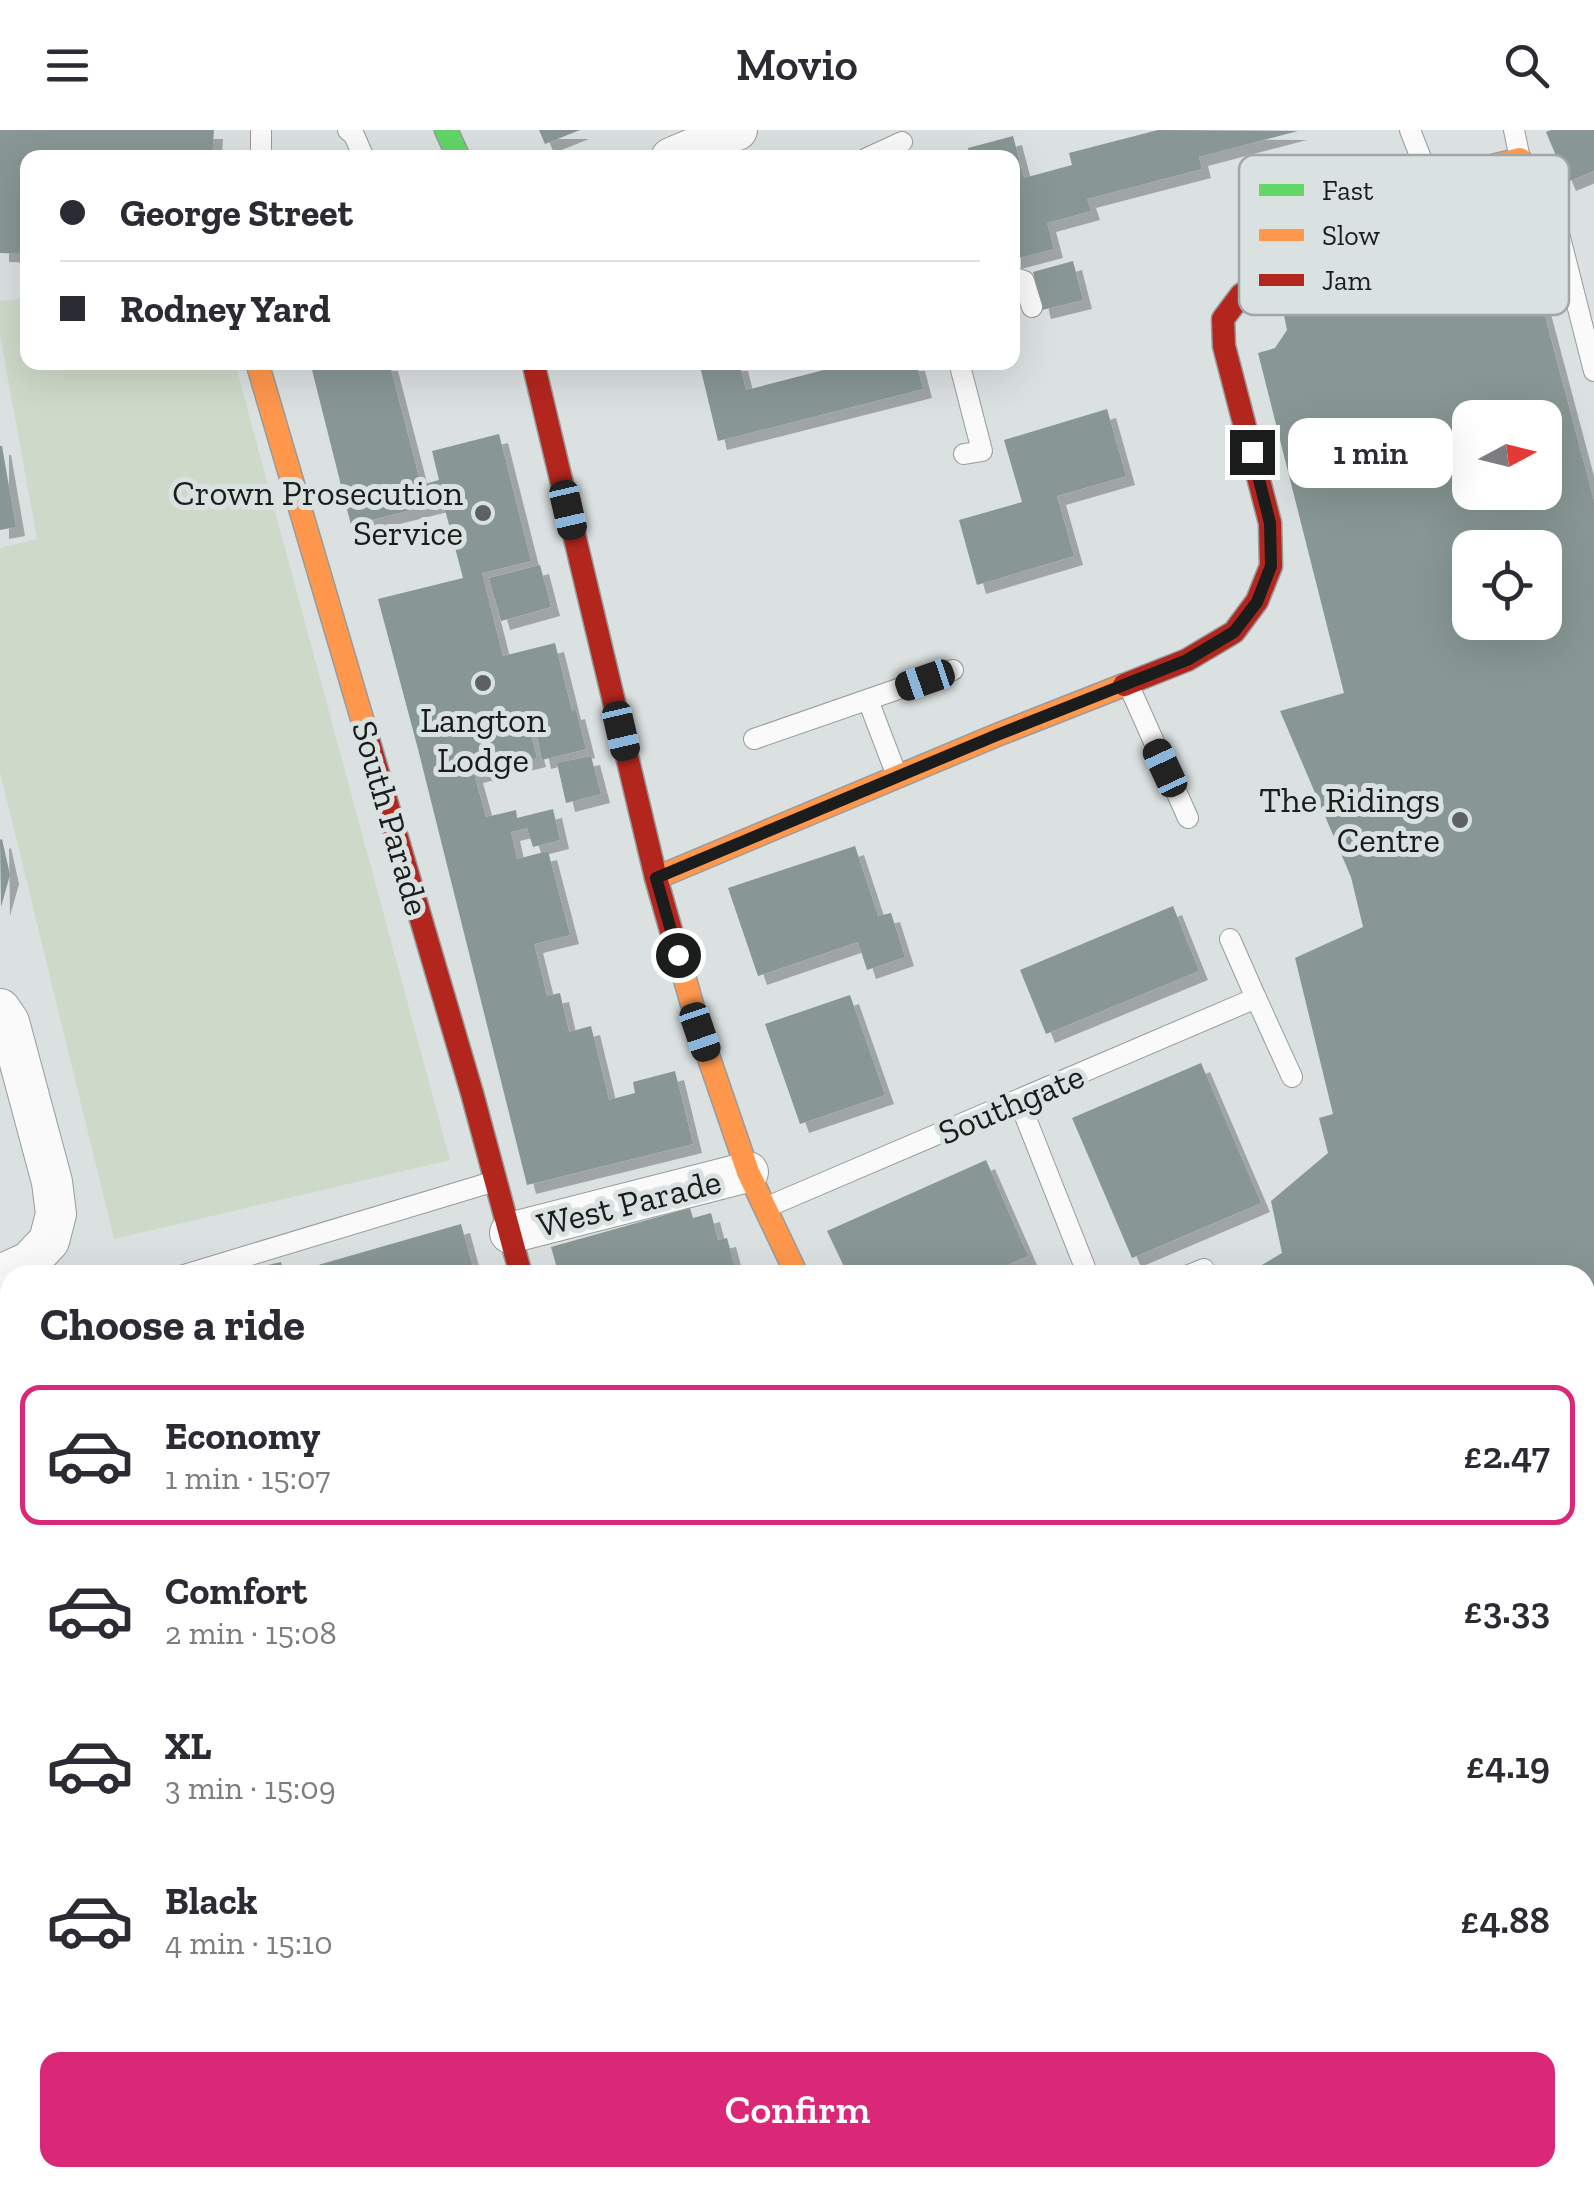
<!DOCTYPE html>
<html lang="en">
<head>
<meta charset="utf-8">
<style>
  :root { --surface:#fff; --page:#f2f2f3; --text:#2b2b33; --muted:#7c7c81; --line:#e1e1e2; --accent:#db2777 }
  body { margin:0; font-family:"Zilla Slab",serif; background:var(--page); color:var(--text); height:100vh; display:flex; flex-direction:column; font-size:38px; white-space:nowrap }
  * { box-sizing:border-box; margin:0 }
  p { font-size:32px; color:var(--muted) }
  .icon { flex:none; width:55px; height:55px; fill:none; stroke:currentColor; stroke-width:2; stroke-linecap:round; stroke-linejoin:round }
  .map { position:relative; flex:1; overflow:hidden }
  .sheet { position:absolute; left:0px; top:1135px; width:1595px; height:922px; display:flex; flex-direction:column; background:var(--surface); border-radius:30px 30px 0 0; box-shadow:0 10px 40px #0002 }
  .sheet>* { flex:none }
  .guide { position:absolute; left:20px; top:20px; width:1000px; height:220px; border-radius:20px; box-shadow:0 10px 40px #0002; display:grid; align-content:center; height:220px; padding:0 40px; background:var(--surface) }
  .needle { width:65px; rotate:83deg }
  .tools { position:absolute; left:1452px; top:270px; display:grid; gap:20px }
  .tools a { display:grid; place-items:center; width:110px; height:110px; border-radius:20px; background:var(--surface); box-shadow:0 10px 40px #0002; font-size:50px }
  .end { position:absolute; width:45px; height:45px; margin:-22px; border:12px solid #1b1d1d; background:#fff; box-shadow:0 0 0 5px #fff }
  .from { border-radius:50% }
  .bubble { position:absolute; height:70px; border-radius:20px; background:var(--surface); box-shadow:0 10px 40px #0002; font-size:32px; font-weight:600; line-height:70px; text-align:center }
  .car { position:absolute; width:30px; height:60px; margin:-30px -15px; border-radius:12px; box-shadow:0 0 8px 2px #0007; background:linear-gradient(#222 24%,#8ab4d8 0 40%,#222 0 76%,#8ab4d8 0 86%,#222 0) }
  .guide b { display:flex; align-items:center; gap:35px; height:95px; font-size:38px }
  .guide b+b { border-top:2px solid var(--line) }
  .guide i { width:25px; height:25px; background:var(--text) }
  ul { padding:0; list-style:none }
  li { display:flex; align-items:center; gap:30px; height:140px; margin:0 20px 15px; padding:0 20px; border:5px solid transparent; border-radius:20px }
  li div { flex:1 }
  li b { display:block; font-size:38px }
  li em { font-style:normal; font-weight:600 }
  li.selected { border-color:var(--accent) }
  li>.icon { width:90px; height:90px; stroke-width:1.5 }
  h2 { padding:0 40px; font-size:45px; line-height:120px }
  .button { display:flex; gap:20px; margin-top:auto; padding:20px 40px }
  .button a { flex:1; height:115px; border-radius:20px; background:var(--accent); color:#fff; font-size:40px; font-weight:600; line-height:115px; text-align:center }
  header { display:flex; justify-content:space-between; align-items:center; height:130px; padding:0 40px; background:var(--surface); font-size:45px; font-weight:600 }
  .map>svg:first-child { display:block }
  .green { fill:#cedac9 }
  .building { fill:#889794; fill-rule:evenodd; filter:url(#shadow) }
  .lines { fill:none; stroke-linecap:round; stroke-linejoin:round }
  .lane-casing { stroke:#989b9b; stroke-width:22 }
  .street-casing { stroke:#989b9b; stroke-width:42 }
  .fast-casing { stroke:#989b9b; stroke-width:25 }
  .slow-casing { stroke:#989b9b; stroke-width:25 }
  .jam-casing { stroke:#989b9b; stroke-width:25 }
  .lane { stroke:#fafafa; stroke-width:20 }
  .street { stroke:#fafafa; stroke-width:40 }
  .fast { stroke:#63d668; stroke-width:22 }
  .slow { stroke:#ff974d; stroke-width:22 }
  .jam { stroke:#b3261e; stroke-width:22 }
  .route { stroke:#1b1d1d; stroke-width:12 }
  .poi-dot { fill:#5e6161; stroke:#dae1e1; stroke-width:4 }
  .labels { text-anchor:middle; stroke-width:10; stroke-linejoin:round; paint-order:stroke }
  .poi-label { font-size:35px; fill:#1b1d1d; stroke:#dae1e1; text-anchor:end }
  .street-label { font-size:35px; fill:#1b1d1d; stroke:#dae1e1 }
  .key { fill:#dae1e1; stroke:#a1a6a6; stroke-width:2.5 }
  .key-label { font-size:28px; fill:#1b1d1d }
</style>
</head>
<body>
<header><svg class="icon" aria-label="menu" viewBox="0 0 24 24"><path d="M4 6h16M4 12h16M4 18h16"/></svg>Movio<svg class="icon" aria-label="search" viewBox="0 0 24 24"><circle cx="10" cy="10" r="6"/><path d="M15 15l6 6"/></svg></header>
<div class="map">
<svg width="1594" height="2057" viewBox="0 0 1594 2057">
  <defs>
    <filter id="shadow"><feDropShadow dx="9" dy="9" stdDeviation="0" flood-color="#0004"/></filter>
  </defs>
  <rect width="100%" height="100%" fill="#dbe0e0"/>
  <path class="green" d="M27,168l1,64 207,1 215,797 -336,79 -114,-467v-224l37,-9 -37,-204v-34z"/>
  <g class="building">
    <path d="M0,0h214l-2,28h-184v96l-28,-1z"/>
    <path d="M539,0h41l-35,14z"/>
    <path d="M1158,0l140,1 -99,26 3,12 -115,30 4,12 -44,12 7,26 -42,11v-102h-42l-2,-10 45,-12 11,42 48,-13 -3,-12z"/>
    <path d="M1551,0h43v41l-27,11 -21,-50z"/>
    <path d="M1521,96l73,275v825l-9,1v-52h-340l37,-22 -11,-52 57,-48 -9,-35 14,-4 -38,-156 68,-31 -12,-50 -71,-166 64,-18 -86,-340 17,-5 12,-18 -3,-15 126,-30 -8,-28zM1470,288h75v74h-75zM1470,418h75v74h-75z"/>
    <path d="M1073,131l10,39 -41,10 -9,-38z"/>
    <path d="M310,232h79l32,123 18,-5 -7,-29 67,-17 32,127 -49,12 21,83 52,-13 17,68 4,-1 10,39 -44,11 -8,-39 -6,2 9,35 -63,16 12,43 30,-7 1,8 36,-9 7,31 -27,7 -6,-19 -16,4 6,27 31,-8 22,84 -36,9 13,52 13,-3 9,39 22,-6 18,74 26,-7 -2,-11 42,-11 18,73 -166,41 -109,-436 -40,-150 85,-21 -20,-76 -92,23z"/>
    <path d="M699,232h40l7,28 109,-28h61l7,27 -205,52z"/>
    <path d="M1107,279l19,67 -69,20 17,60 -97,29 -18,-65 63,-18 -18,-62z"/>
    <path d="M0,316h2l14,81 -16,3z"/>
    <path d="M540,435l11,42 -50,14 -12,-43z"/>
    <path d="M591,626l10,38 -35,9 -9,-40z"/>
    <path d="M2,709l8,36 -9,32 -1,-67z"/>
    <path d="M855,716l23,70 13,-3 14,44 -38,13 -9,-28 -100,34 -30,-88z"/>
    <path d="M1173,776l26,65 -153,63 -26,-64z"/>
    <path d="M850,865l35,100 -85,29 -35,-100z"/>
    <path d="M1201,933l60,140 -129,55 -60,-140z"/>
    <path d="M986,1030l42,96 -33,14 2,5h-149l-21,-44z"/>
    <path d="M690,1078l3,10 18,-5 7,27 9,-2 10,37h-178l-8,-28z"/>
    <path d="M461,1094l14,51h-154l-3,-10z"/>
    <path d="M281,1132l3,13h-51v-2z"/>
    <path d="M10,1244v100l-10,2v-99z"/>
    <path d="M1594,1257v595l-7,3 -2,-4v-592z"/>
    <path d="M10,1793v81l-10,1v-80z"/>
    <path d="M1594,1868v133l-6,2 -3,-6v-125z"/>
    <path d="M2,1910l8,47v28l-10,2v-76z"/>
    <path d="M10,2040v8h57l2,9h-69v-14z"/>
    <path d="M278,2048h72l3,9h-103z"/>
    <path d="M696,2048h60l3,9h-64l-3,-8z"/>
    <path d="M785,2048h83l4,9h-84z"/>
    <path d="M922,2048h88l-24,9h-60z"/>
    <path d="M1292,2048h244l-20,9h-246z"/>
  </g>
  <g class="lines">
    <defs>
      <g id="lane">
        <path d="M261,0v28"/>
        <path d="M348,0l6,5 10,23"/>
        <path d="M1410,0l19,49"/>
        <path d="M1514,0l6,29 33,51 41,161"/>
        <path d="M867,28l35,-16"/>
        <path d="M1327,111l18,13 17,1 18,-3 17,4"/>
        <path d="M1284,133l32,25 18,3 39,-10 24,-25 23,-17 60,-13 17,6"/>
        <path d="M1012,147l12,4 8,26"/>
        <path d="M959,232l23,89 -18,3"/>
        <path d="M1129,556l59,132"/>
        <path d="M868,570l29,76"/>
        <path d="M754,609l199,-69"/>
        <path d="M1256,868l36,79"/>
        <path d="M1019,971l69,174"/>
        <path d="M767,1077l489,-209 -26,-59"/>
        <path d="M184,1145l308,-93"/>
        <path d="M1189,1145l15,-6"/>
        <path d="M1585,1238l9,-2"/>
        <path d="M122,2048l2,9"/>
        <path d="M764,2048l3,9"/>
        <path d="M897,2048l3,9"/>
      </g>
      <g id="street">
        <path d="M671,28l66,-28"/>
        <path d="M0,879l9,13 43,160 4,32 -7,27 -20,21 -29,13"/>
        <path d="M510,1103l238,-61"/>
        <path d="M1585,1477l9,32"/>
        <path d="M0,1662l10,-3"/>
        <path d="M410,2048l4,9"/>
      </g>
      <path id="fast" d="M446,0l13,28"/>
      <g id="slow">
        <path d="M1262,149c49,-39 108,-75 168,-96 29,-10 60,-16 90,-24"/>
        <path d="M257,232l111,377"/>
        <path d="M656,748l341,-143 127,-50"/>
        <path d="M676,818l24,84 48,140 49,103"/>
        <path d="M1190,2048l4,9"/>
      </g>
      <g id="jam">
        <path d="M533,232l123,516 20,70"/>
        <path d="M1124,555l63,-25 47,-28 23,-31 14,-35 -1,-43 -46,-177 -1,-27 18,-24 21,-16"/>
        <path d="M368,609l104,354 49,182"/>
      </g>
    </defs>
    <use href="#lane" class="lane-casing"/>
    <use href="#street" class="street-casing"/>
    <use href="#fast" class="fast-casing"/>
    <use href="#slow" class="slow-casing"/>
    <use href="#jam" class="jam-casing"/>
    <use href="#lane" class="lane"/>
    <use href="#street" class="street"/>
    <use href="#fast" class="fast"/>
    <use href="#slow" class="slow"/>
    <use href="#jam" class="jam"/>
  </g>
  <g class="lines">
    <path class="route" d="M678,825l-22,-77 341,-143 190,-75 47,-28 23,-30 14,-36 -1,-43 -18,-71"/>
  </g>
  <g class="poi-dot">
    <circle cx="483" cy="383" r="10"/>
    <circle cx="483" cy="553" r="10"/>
    <circle cx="1460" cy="690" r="10"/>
  </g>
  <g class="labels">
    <g class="poi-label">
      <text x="463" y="375">Crown Prosecution<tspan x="463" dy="40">Service</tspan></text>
      <text x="483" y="602" text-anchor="middle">Langton<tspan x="483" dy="40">Lodge</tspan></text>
      <text x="1440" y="682">The Ridings<tspan x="1440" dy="40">Centre</tspan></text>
    </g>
    <g class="street-label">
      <text transform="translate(391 688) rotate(74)" y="12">South Parade</text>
      <text transform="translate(1011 974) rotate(-23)" y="12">Southgate</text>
      <text transform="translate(629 1073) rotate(-14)" y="12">West Parade</text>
    </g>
  </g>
  <rect x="1239" y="25" width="330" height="160" rx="15" class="key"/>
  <rect x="1259" y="54" width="45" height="12" fill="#63d668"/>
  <rect x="1259" y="99" width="45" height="12" fill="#ff974d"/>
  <rect x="1259" y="144" width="45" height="12" fill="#b3261e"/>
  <g class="key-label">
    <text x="1322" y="70">Fast</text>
    <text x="1322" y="115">Slow</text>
    <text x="1322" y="160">Jam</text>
  </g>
</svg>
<div class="tools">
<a><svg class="needle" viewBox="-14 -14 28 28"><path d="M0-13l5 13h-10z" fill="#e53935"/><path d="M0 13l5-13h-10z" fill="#7c7c81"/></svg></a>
<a><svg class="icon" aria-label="locate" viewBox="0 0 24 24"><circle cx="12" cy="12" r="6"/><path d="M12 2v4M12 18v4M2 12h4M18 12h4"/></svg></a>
</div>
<i class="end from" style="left:678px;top:825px"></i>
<i class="end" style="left:1252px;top:322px"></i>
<div class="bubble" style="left:1288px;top:288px;width:165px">1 min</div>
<i class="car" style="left:568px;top:380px;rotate:167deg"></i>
<i class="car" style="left:925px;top:550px;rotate:251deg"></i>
<i class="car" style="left:621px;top:601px;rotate:167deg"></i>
<i class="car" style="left:1165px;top:638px;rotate:335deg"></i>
<i class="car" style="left:700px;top:902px;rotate:161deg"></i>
<div class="guide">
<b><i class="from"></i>George Street</b>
<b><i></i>Rodney Yard</b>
</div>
<section class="sheet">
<h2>Choose a ride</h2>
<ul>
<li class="selected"><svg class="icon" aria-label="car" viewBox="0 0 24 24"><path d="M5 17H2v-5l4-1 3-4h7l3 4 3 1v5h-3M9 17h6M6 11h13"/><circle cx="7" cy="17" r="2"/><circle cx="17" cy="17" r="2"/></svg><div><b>Economy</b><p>1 min · 15:07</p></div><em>£2.47</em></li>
<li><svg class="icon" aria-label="car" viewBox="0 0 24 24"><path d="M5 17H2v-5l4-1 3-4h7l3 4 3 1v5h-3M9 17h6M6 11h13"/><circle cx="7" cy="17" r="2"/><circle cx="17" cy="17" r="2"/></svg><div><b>Comfort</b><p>2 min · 15:08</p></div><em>£3.33</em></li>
<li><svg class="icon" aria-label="car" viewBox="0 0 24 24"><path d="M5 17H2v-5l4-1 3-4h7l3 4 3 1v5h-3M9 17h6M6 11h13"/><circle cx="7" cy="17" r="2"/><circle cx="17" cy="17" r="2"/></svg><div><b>XL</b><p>3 min · 15:09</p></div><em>£4.19</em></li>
<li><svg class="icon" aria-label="car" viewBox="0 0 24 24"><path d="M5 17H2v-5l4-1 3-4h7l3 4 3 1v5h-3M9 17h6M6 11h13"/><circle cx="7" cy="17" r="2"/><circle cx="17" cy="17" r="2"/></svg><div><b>Black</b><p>4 min · 15:10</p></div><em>£4.88</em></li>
</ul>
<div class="button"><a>Confirm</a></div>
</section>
</div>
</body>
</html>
